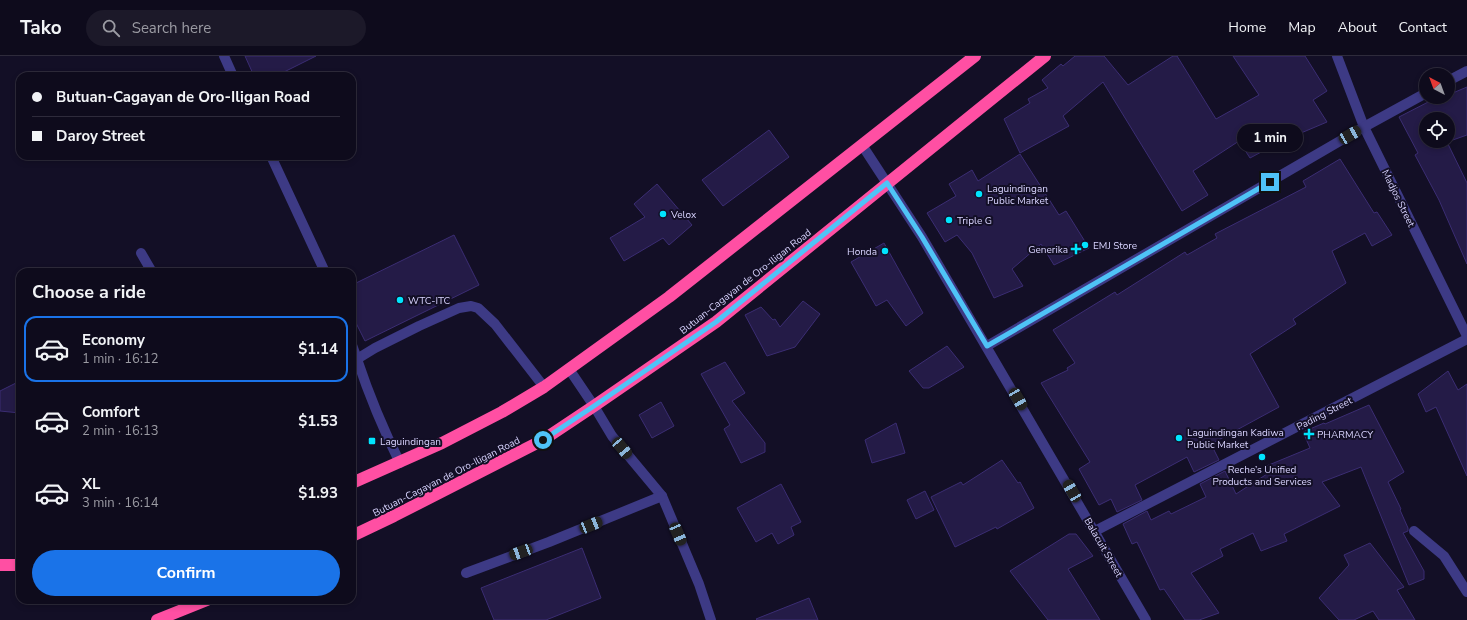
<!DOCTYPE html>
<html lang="en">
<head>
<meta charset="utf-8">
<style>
  :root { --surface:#0e0b1c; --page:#1c1929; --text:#f1f3f6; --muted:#9b9ba3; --line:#2e2b3b; --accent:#1a73e8 }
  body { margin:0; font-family:"Nunito Sans",sans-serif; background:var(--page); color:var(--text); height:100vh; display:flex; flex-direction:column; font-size:15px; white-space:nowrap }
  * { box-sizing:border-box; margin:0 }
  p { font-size:13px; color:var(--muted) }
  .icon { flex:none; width:22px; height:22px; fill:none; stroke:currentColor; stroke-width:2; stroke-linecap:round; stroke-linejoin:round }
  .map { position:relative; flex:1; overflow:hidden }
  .drawer { position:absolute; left:16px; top:212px; width:340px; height:336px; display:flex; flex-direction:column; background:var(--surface); border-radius:12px; box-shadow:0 2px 6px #0003,0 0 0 1px var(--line) }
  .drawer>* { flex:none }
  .hud { position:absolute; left:16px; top:16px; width:340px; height:88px; border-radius:12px; box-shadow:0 2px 6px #0003,0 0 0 1px var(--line); display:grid; align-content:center; height:88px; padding:0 16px; background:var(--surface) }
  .needle { width:26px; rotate:319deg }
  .fabs { position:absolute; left:1419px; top:12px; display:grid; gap:8px }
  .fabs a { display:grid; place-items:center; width:36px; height:36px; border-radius:50%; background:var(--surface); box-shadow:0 2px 6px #0003,0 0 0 1px var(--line); font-size:20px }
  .end { position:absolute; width:18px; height:18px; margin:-9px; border:5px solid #4fc3f7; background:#111; box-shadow:0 0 0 2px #111 }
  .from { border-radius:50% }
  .bubble { position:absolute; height:28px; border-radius:14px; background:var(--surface); box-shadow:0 2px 6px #0003,0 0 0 1px var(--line); font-size:13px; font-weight:700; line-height:28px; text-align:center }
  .car { position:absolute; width:12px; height:24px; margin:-12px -6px; border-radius:5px; box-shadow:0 0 3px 1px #0007; background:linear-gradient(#222 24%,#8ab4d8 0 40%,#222 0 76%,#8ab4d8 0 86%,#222 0) }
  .hud b { display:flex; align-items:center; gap:14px; height:38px; font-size:15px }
  .hud b+b { border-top:1px solid var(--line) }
  .hud i { width:10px; height:10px; background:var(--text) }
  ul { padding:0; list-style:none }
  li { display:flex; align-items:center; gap:12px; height:66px; margin:0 8px 6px; padding:0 8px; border:2px solid transparent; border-radius:12px }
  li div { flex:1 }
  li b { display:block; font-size:15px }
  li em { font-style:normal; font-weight:700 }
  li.current { border-color:var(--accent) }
  li>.icon { width:36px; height:36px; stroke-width:1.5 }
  h2 { padding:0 16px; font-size:18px; line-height:48px }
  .primary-button { display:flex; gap:8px; margin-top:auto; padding:8px 16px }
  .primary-button a { flex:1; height:46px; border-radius:24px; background:var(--accent); color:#fff; font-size:16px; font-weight:700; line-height:46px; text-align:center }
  header { display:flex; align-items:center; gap:24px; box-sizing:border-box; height:56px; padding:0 20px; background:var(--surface); border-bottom:1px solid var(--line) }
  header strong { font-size:19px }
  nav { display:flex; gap:22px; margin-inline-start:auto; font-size:14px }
  .search { width:280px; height:36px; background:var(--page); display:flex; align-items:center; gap:10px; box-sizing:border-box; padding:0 14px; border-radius:22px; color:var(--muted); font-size:15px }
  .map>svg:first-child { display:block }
  .building { fill:#241b47; stroke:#3b2d73; fill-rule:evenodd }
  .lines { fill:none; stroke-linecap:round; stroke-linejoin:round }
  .lane { stroke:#3d3a85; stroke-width:10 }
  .street { stroke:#3d3a85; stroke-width:10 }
  .highway { stroke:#ff4fa3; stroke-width:12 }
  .route { stroke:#4fc3f7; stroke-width:5 }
  .poi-dot { fill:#00e5ff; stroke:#130f26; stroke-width:1.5 }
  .labels { text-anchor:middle; stroke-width:4; stroke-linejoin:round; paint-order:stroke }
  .poi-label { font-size:10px; fill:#d9d4ff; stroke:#130f26; text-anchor:start }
  .street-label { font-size:10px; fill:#d9d4ff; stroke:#130f26 }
</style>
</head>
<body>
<header>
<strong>Tako</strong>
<div class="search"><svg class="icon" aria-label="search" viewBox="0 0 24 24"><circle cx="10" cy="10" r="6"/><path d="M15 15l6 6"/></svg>Search here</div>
<nav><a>Home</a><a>Map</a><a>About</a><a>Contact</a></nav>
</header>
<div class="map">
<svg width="1467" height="564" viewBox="0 0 1467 564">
  <rect width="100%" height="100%" fill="#130f26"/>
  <g class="building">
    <path d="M245,0h71l-40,20h-22z"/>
    <path d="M1075,0h29l24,29 45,-29h4l39,63 43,-24 -26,-39h72l22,35 -14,9 14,22 -45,19 -32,17 -11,-17 -46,30 15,24 -26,16 -79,-129 -40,34 6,10 -49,27 -16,-34 26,-16 -2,-4 20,-11 -6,-8 19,-16 2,2z"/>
    <path d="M1467,31v48l-20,7 20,41v81l-28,-64 -24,-45 3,-2 -19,-36 37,-19 1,2 11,-3v-2zM1426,63h22v22h-22z"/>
    <path d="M769,74l20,27 -66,49 -21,-26z"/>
    <path d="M1020,98l39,61 7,-4 23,37 -35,17 -13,-21 -29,25 11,17 -29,12 -22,-45 -15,-18 -12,7 -18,-29 29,-17 -7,-12 23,-14 6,11z"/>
    <path d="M1340,103l34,54 3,-1 15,23 -20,11 -7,-13 -33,18 14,32 -53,36 3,5 -46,30 29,53 -68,37 8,16 -25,12 -7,-15 -52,28 7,15 -25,12 -6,-13 -12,6 -20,-36 11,-7 -49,-79 27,-13 -1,-2 8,-5 -22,-33 62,-38 2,3 68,-43 2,3 30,-17 -2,-4 91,-47 -3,-6z"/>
    <path d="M657,128l35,41 -23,20 -6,-7 -39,23 -14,-23 35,-21 -11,-13z"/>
    <path d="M454,179l25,50 -114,56 -13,-26v-30z"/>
    <path d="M884,187l39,70 -17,13 -19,-26 -11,6 -25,-44z"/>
    <path d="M803,245l17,13 -25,33 -28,9 -22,-41 16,-8 12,13 2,-1 5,8z"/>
    <path d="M947,290l17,21 -35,21h-6l-14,-17z"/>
    <path d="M725,306l20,31 -13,8 33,42v9l-24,11 -17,-34 6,-4 -29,-51z"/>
    <path d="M1448,315l10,19 9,-6v92l-31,-69 -10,5 -8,-18z"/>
    <path d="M20,325v32l-20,-2v-20z"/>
    <path d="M661,346l13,24 -22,12 -13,-23z"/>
    <path d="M1369,349l35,67 -16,10 13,27 -1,1 8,18v3l-5,2 21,38v8l-15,6 -48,-118 -39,15 18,24 -56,28 3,7 -26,10 -8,-18 -33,16 3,7 -32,17 28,40 -20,7h-14l-21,-31 -4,1 -23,-48 -5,2 -9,-20 24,-13 4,9 18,-9 2,3 35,-17 -6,-13 25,-13 11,23 31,-20 -3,-7 46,-19 -7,-16 21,-9 1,1z"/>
    <path d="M896,367l9,30 -33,10 -7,-23z"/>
    <path d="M1002,404l16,23 2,-1 14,26 -37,21 -1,-2 -41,20 -24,-50 30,-15 2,3z"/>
    <path d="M781,428l20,38 -10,5 3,8 -16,9 -6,-11 -16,9 -19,-34z"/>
    <path d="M925,435l9,19 -18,9 -9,-19z"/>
    <path d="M1069,478h7l17,22 -25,13 32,51h-52l-38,-49z"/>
    <path d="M1370,487l34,44 -7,3 18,30h-36l-6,-9 -19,9h-15l-20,-22 30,-33 -5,-10z"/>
    <path d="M582,492l19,50 -55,22h-52l-13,-32z"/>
    <path d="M809,542l9,22h-61l-1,-1z"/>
  </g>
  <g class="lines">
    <g class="lane">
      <path d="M224,0l9,20"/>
      <path d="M271,100l54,116"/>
      <path d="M141,197l11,19"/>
      <path d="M352,289l5,14"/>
      <path d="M569,313l25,37 18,30 50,60 37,88 12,36"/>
      <path d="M400,407c-17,-34 -31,-68 -43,-104l18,-11 44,-22 40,-18 12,-2 7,2 17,16 49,63"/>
      <path d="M466,517l83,-31 113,-46"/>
    </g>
    <g class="street">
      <path d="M1337,0l27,71 103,209"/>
      <path d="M1448,25l19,-10"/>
      <path d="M862,89l60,92 224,383"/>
      <path d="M987,290l377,-219 62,-34"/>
      <path d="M1095,475l372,-192"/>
      <path d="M1414,475l30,25 23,36"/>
    </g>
    <g class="highway">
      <path d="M352,427l90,-40 60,-31 42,-25 125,-90 306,-241"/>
      <path d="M352,480l42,-20 149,-76 51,-34 122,-84 329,-266"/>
      <path d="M0,509h20"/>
      <path d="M157,564l50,-20"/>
    </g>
  </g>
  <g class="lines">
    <path class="route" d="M543,384l51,-34 122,-84 171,-139 35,54 65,109 283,-164"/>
  </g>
  <g class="poi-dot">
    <circle cx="979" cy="138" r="4"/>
    <circle cx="663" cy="158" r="4"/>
    <circle cx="949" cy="164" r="4"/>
    <circle cx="1085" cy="189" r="4"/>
    <path d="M1074 187h4v4h4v4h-4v4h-4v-4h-4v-4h4z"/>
    <circle cx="885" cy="195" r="4"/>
    <circle cx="400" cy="244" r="4"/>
    <path d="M1307 372h4v4h4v4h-4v4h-4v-4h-4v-4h4z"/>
    <circle cx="1179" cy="382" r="4"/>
    <rect x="368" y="381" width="8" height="8" rx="2"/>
    <circle cx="1262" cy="401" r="4"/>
  </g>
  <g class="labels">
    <g class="poi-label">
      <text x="987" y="136">Laguindingan<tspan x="987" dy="12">Public Market</tspan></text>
      <text x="671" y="162">Velox</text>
      <text x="957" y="168">Triple G</text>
      <text x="1093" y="193">EMJ Store</text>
      <text x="1068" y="197" text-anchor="end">Generika</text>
      <text x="877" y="199" text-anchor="end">Honda</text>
      <text x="408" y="248">WTC-ITC</text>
      <text x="1187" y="380">Laguindingan Kadiwa<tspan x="1187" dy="12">Public Market</tspan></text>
      <text x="1317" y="382">PHARMACY</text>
      <text x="380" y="389">Laguindingan</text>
      <text x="1262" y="417" text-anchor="middle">Reche’s Unified<tspan x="1262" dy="12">Products and Services</tspan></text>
    </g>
    <g class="street-label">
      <text transform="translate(1399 142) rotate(64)" y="4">Madjos Street</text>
      <text transform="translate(745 225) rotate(-38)" y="4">Butuan-Cagayan de Oro-Iligan Road</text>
      <text transform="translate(1324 357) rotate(-27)" y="4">Pading Street</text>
      <text transform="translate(446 420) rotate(-27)" y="4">Butuan-Cagayan de Oro-Iligan Road</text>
      <text transform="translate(1104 491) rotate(60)" y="4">Balacuit Street</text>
    </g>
  </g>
</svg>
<div class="fabs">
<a><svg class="needle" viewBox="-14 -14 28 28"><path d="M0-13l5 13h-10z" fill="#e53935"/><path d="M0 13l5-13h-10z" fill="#9b9ba3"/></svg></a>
<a><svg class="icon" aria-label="locate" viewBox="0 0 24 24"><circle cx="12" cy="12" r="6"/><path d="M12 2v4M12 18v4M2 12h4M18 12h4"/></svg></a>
</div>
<i class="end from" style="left:543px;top:384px"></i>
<i class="end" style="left:1270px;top:126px"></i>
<div class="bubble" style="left:1237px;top:68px;width:66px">1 min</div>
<i class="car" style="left:1350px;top:79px;rotate:60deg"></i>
<i class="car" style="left:1018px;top:343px;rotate:150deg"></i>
<i class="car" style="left:622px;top:392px;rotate:140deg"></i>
<i class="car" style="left:1072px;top:435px;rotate:330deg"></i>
<i class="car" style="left:591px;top:469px;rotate:68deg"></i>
<i class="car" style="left:678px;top:478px;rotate:157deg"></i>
<i class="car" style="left:521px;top:496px;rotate:250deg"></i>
<div class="hud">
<b><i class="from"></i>Butuan-Cagayan de Oro-Iligan Road</b>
<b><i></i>Daroy Street</b>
</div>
<section class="drawer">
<h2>Choose a ride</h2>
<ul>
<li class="current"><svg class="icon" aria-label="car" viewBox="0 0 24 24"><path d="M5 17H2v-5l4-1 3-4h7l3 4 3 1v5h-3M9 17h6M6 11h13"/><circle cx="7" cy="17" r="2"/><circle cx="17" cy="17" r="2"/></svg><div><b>Economy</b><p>1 min · 16:12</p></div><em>$1.14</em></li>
<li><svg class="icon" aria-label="car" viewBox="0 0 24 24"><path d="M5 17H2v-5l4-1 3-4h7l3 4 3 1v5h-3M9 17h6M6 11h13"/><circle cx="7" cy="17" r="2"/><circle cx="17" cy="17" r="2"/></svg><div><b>Comfort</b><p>2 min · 16:13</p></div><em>$1.53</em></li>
<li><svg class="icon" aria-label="car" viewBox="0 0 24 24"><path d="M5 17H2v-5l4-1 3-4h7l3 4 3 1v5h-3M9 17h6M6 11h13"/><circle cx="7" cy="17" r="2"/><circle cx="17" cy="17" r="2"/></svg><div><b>XL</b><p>3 min · 16:14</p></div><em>$1.93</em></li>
</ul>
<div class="primary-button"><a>Confirm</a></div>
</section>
</div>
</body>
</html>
